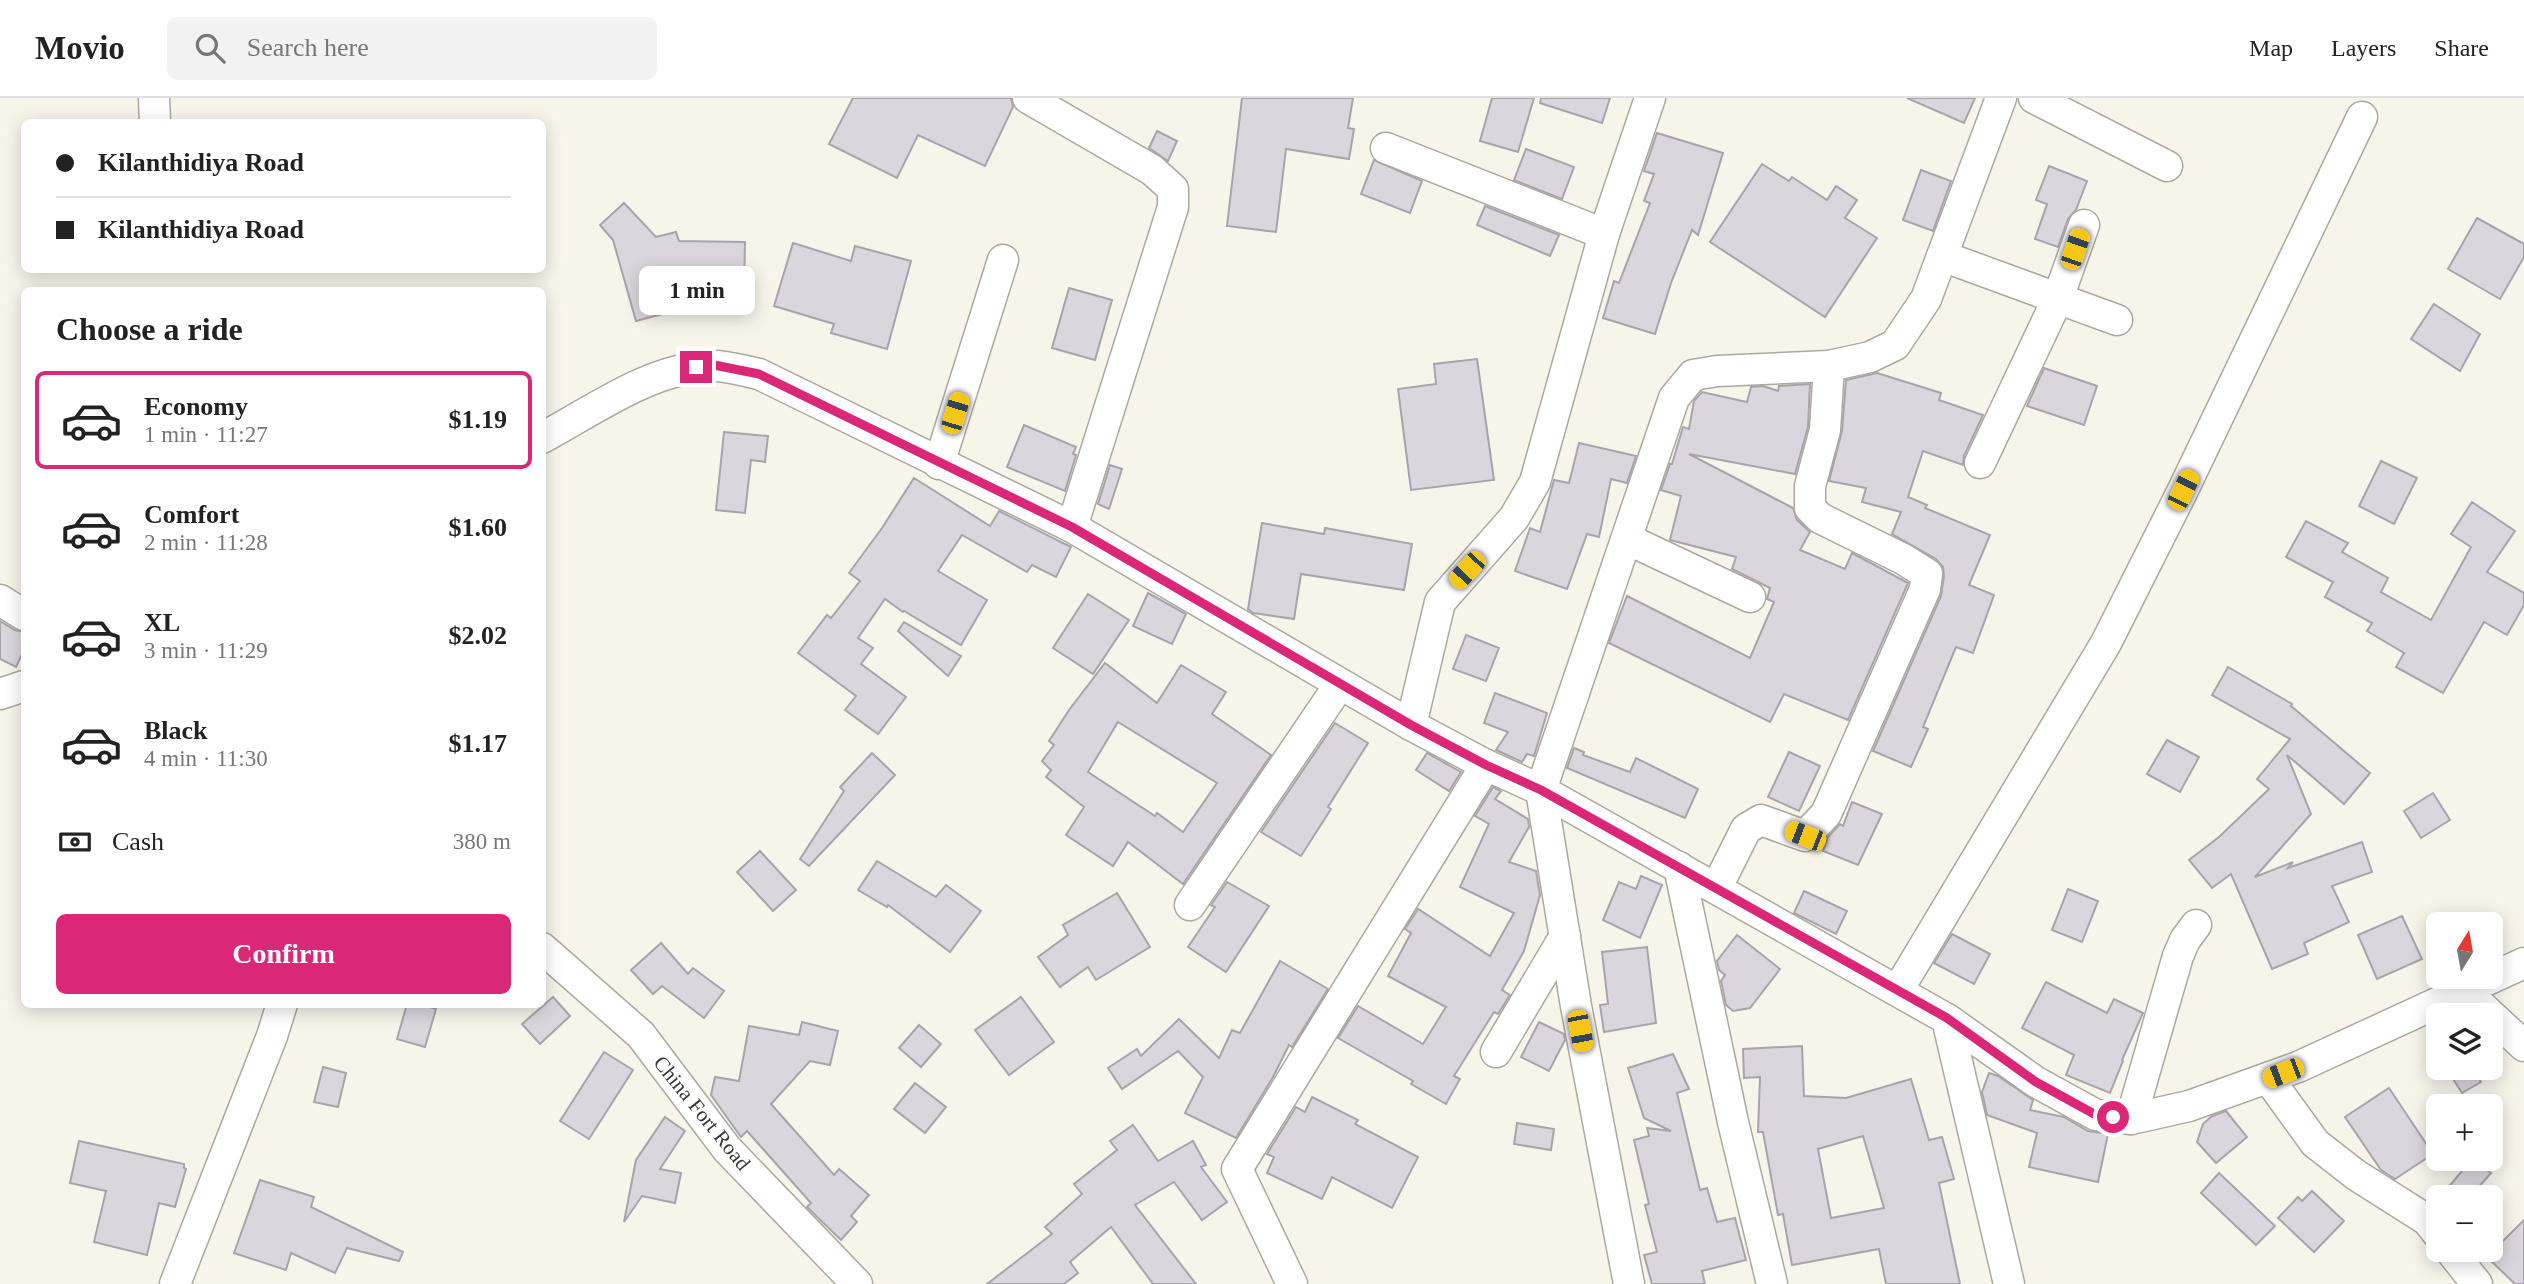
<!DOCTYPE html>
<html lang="en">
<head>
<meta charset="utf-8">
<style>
  :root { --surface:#fff; --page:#f2f2f2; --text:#222; --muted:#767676; --line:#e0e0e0; --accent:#db2777 }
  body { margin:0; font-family:"Times New Roman",serif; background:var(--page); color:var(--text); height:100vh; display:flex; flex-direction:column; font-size:26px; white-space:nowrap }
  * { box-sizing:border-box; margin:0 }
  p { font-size:23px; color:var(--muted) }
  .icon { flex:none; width:38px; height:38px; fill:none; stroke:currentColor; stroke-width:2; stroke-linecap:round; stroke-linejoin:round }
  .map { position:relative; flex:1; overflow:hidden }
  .panel { position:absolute; left:21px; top:189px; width:525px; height:721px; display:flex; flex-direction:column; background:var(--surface); border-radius:10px; box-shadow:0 4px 18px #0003 }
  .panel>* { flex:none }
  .guide { position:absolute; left:21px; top:21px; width:525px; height:154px; border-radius:10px; box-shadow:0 4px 18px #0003; display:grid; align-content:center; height:154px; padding:0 35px; background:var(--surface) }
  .needle { width:46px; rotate:11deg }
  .buttons { position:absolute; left:2426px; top:814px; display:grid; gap:14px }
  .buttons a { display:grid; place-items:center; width:77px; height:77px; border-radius:10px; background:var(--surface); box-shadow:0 4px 18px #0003; font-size:35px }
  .end { position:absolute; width:32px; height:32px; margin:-16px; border:9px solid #db2777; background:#fff; box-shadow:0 0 0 4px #fff }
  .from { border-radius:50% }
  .bubble { position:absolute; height:49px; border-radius:10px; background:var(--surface); box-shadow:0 4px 18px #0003; font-size:23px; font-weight:700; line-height:49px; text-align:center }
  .car { position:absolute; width:21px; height:42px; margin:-21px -10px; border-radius:9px; box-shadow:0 0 5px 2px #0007; background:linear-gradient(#f5c518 24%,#345 0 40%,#f5c518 0 76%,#345 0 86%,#f5c518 0) }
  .guide b { display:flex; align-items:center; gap:24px; height:66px; font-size:26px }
  .guide b+b { border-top:2px solid var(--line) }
  .guide i { width:18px; height:18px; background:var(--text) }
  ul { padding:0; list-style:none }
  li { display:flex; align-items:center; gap:21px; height:98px; margin:0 14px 10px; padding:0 21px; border:4px solid transparent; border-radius:10px }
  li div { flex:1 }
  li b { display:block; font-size:26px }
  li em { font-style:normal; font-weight:700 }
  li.active { border-color:var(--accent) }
  li>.icon { width:63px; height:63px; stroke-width:1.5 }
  h2 { padding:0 35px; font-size:32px; line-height:84px }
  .pay { display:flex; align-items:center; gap:18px; height:77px; padding:0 35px; font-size:26px }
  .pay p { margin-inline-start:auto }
  .primary-button { display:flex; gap:14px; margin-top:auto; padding:14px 35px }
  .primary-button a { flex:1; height:80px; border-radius:10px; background:var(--accent); color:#fff; font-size:28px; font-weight:700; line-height:80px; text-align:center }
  header { display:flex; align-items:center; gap:42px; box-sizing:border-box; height:98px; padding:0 35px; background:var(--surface); border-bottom:2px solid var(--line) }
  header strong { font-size:33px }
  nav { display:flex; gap:38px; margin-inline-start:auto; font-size:24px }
  .search { width:490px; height:63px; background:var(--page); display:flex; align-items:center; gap:18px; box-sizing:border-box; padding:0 24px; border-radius:10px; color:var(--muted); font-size:26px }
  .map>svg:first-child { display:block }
  .building { fill:#dbd5de; stroke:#aaa3ac; stroke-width:2; fill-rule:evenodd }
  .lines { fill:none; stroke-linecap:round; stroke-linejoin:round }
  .minor-casing { stroke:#aba99f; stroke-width:33 }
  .minor { stroke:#fff; stroke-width:30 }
  .route { stroke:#db2777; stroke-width:9 }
  .labels { text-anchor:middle; stroke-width:5; stroke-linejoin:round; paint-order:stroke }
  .street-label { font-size:21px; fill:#373632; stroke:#fff }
</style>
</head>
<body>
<header>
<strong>Movio</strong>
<div class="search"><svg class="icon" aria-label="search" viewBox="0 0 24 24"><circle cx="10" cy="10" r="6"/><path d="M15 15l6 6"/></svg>Search here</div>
<nav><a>Map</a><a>Layers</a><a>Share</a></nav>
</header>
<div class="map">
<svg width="2524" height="1186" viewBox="0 0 2524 1186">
  <rect width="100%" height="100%" fill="#f7f5ea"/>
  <g class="building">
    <path d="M853,0h158l2,9 -28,59 -67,-31 -21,43 -68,-34z"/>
    <path d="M1242,0h111l-5,30 6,1 -5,30 -63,-10 -10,83 -49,-6z"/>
    <path d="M1492,0h42l-16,54 -38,-11z"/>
    <path d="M1541,0h69l-8,25 -62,-20z"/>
    <path d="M1907,0h68l-11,25z"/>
    <path d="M1157,33l20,10 -9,20 -19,-13z"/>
    <path d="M1657,35l66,20 -25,82 -6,-5 -21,53 -16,51 -52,-16 11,-37 5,2 31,-80 -6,-2 10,-27 -10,-3z"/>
    <path d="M1526,51l48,18 -12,32 -48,-19z"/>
    <path d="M1374,62l48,21 -12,32 -49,-19z"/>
    <path d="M1762,66l27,17 3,-4 35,23 9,-14 21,14 -12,18 32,20 -52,79 -115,-75z"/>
    <path d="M2049,68l38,15 -11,29 -8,9 -10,28 -23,-8 12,-35 -11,-4z"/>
    <path d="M1921,72l30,11 -18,50 -30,-11z"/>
    <path d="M624,105l32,34 20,-5 3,9 66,1 -1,47 -52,-1 5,17 -61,16 -23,-81 -13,-15z"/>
    <path d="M1485,108l74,29 -9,21 -73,-31z"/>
    <path d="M2477,120l47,26v13l-24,42 -52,-30z"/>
    <path d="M793,145l58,18 4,-15 56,15 -24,88 -56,-16 3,-9 -60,-18z"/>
    <path d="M1069,190l43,12 -17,60 -43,-12z"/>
    <path d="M2434,206l46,30 -20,37 -49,-32z"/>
    <path d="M1477,261l17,121 -83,10 -13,-101 38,-5 -2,-20z"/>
    <path d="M2044,270l53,18 -13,39 -57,-19z"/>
    <path d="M1877,275l64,20 -2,7 44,15 -19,41 -1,9 -40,-14 -15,46 19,8 -2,3 65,27 -21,50 25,10 -21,58 -17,-6 -33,80 5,2 -17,38 -38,-16 68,-155 3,-20 -1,-9 -7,-8 -44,-25 9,-22 -39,-10 4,-14 -37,-7 13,-50 4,-51z"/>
    <path d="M1810,286l-2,43 -13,47 -106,-20 104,54 4,12 13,12 -10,18 45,19 7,-16 56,30 -60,137 -64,-26 -14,28 -161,-79 18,-47 123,62 24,-56 -7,-3 3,-11 -38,-19 4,-12 -66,-17 11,-44 -20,-6 9,-26h2l11,-37 6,2 5,-28 8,-9 45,10 4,-15 12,-1 15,5 1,-5z"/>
    <path d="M1024,327l52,22 -3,7 3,1 -11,36 -58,-24z"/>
    <path d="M724,334l44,4 -3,26 -14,-2 -6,53 -29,-3z"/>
    <path d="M1579,345l57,13 -9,27 -16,-4 -12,58 -12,-3 -20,55 -52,-18 15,-43 10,4 14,-52 15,3z"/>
    <path d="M2381,363l36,17 -23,46 -35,-18z"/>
    <path d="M1110,367l12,4 -13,40 -11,-5z"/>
    <path d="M914,380l76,48 9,-15 72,36 -15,30 -24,-12 -5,7 -65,-37 -24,36 49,29 -26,45 -57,-34 -1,1 -18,-13 -27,39 15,10 -12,16 45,33 -28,37 -33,-24 11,-14 -58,-43 29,-38 4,3 29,-37 -11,-8 33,-45z"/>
    <path d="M2472,404l43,29 -28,41 37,21v12l-17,30 -23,-13 -41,71 -47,-26 8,-14 -37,-22 5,-8 -47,-26 8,-15 -47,-25 20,-36 42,22 -6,9 46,26 -7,14 50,28 40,-73 -20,-13z"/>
    <path d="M1262,425l62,11 1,-6 87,16 -8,46 -103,-16 -7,45 -41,-6 -5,-4z"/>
    <path d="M1148,495l38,21 -14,30 -39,-18z"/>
    <path d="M1088,496l41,26 -36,54 -40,-26z"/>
    <path d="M0,523l15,9 9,2v18l-8,17 -16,-8z"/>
    <path d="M904,524l57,34 -13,20 -50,-45z"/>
    <path d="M1466,537l33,13 -13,33 -33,-12z"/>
    <path d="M1105,565l52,40 24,-38 45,27 -14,22 59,41 -88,129 -55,-42 -15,24 -47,-31 18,-28 -38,-30 5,-7 -9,-9 12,-16 -5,-4 20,-31zM1118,624l99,61 -34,49 -26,-19 -2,3 -67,-44z"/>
    <path d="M2228,569l64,37 -1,2 79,67 -26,31 -57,-49 24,59 -56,63 38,-15 -5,6 74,-26 10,30 -40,14 17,36 -45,21 4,11 -36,15 -41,-95 -19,14 -23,-28 30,-23 50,-48 -12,-10 33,-40 -78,-44z"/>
    <path d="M1495,595l52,20 -13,43 -7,-2 -5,8 -26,-12 12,-18 -24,-9z"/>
    <path d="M1335,625l33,20 -40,64 3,2 -30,47 -40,-24z"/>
    <path d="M2167,642l32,17 -19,35 -33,-18z"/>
    <path d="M1574,650l10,4 -1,3 47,17 6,-14 62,31 -13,29 -118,-50z"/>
    <path d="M1789,654l31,14 -21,45 -31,-14z"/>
    <path d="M872,655l23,22 -86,91 -9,-7 44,-68 -4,-4z"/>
    <path d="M1427,655l34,19 -12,19 -33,-21z"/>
    <path d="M1493,689l8,4 -6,8 33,20 1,8 -20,35 27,9 4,24 -16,56 -22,39 8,5 -12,19 -4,-2 -40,64 6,3 -14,25 -35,-20 2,-3 -75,-43 20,-32 65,38 23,-37 -58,-31 23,-43 -6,-4 13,-20 72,47 24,-43 -54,-26 29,-63 -14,-8z"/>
    <path d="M2433,695l17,27 -29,18 -17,-27z"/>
    <path d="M1852,704l30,12 -24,51 -35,-14 5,-14 12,-13 3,2z"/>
    <path d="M760,753l36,39 -23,21 -36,-39z"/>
    <path d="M877,763l59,36 10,-12 35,26 -31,41 -62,-47 -1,2 -29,-17z"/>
    <path d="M1641,778l21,9 -22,53 -37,-18 16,-38 17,7z"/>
    <path d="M1227,784l42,24 -43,66 -38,-25 27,-40 -4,-2z"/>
    <path d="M2068,791l30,12 -16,41 -30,-12z"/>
    <path d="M1804,793l43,20 -11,23 -42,-21z"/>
    <path d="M1117,795l33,54 -54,33 -8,-13 -28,20 -22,-30 30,-22 -5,-10z"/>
    <path d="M2402,818l20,43 -45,20 -19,-44z"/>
    <path d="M1952,836l38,20 -16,30 -40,-21z"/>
    <path d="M1737,837l43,34 -30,39 -17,3 -7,-6 -5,-24 4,-6 -6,-5 -2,-9z"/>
    <path d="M661,845l27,31 5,-6 31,23 -20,27 -42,-32 -9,8 -22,-24z"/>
    <path d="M1647,849l9,76 -52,9 -4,-27 8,-1 -6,-52z"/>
    <path d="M1280,863l48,28 -36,58 -3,-2 -16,32 -37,61 -51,-25 18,-36 -25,-26 -56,38 -14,-21 29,-19 4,7 38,-37 40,39 13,-28 8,3z"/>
    <path d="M2046,884l61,31 7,-14 29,14 -21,47 1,1 -13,32 -44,-18 8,-20 -52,-27z"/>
    <path d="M553,899l17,19 -30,28 -18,-20z"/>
    <path d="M1021,899l33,45 -45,33 -34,-45z"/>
    <path d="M407,906h12l17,5 -11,38 -28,-8z"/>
    <path d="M802,924l36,9 -8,34 -20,-4 -39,43 63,71 5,-6 30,26 -18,21 6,6 -16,18 -34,-33 4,-4 -64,-72 -6,6 -30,-42 4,-18 24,4 10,-55 50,9z"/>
    <path d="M1539,924l25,12 1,6 -16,31 -28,-14z"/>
    <path d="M919,927l22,19 -20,23 -22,-19z"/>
    <path d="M1802,948l2,50 42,2 65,-19 18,61 13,-3 12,42 -15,4 21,101h-74l-7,-35 -87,16 -9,-51 -5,1 -15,-83h-5l2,-55 -16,1 -1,-29zM1863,1038l21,72 -53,10 -13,-69z"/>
    <path d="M604,954l29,18 -44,69 -29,-18z"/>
    <path d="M1673,956l16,35 -12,4 23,97 7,-2 10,34 18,-4 11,42 -44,11 3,13h-53l-8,-29 13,-3 -12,-47 4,-1 -15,-64 15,-4 -2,-8 24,3 -27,-13 -16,-50z"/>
    <path d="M323,969l23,6 -8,34 -24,-5z"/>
    <path d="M2446,970h27l8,14 -19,11z"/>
    <path d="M1989,975l9,3 35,24 -3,10 34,7 24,14 20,3 -10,48 -69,-15 8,-34 -50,-18 -5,-23z"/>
    <path d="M915,985l31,24 -21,26 -31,-24z"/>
    <path d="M2389,990l44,66 -38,25 -14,-9 -36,-53z"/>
    <path d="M1312,999l46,23 -3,4 63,33 -26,51 -60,-31 -10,22 -55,-26 7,-16 -7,-3 29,-47 9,5z"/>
    <path d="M2226,1013l21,26 -31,26 -19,-21 6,-18 9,-8z"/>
    <path d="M665,1019l20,14 -25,38 21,4 -6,30 -33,-7 -18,26 12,-62z"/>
    <path d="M1517,1025l37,6 -3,21 -37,-6z"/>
    <path d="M1133,1027l25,36 35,-20 13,24 -5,2 26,35 -25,18 -28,-38 -39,23 61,79h-43l-42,-57 -41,35 8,11 -14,11h-77l65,-50 -7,-7 37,-33 -8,-10 43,-34 -7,-9z"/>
    <path d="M79,1043l105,23v4l2,1 -11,38 -16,-4 -12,52 -53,-13 12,-51 -36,-8z"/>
    <path d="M2473,1060l18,15 -21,24h-30z"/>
    <path d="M2219,1075l56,53 -19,19 -55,-52z"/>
    <path d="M260,1082l54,17 -3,10 92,45 -4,9 -52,-13 -12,25 -44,-20 -5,17 -52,-17z"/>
    <path d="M2312,1093l32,30 -30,31 -36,-34 20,-21 4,4z"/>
    <path d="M2524,1122v64h-9l-28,-27z"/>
  </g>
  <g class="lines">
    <defs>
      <g id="minor">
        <path d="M154,0l1,24"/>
        <path d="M1028,0l124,72 21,19v18l-101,320"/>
        <path d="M2034,0l133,68"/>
        <path d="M1386,50l218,86"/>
        <path d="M1942,158l175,64"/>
        <path d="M542,340c52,-28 109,-70 169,-72 15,-1 33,5 48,8l313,153 339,198 75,40 55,25 406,229 89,63 60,33 35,4 58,-13 109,-39 226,-104"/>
        <path d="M1980,365l78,-165 26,-73"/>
        <path d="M939,366l64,-204"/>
        <path d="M1627,441l123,58"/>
        <path d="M0,502l24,15"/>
        <path d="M0,596l24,-8"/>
        <path d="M1411,627l29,-123 74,-84 21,-36 69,-248 46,-136"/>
        <path d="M1679,769l54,255 39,162"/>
        <path d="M1717,789l29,-58 15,-9 44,16 21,-22 99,-225 2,-15 -24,-15 -83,-41 -10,-10v-22l15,-56 4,-64"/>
        <path d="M1190,807l150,-221"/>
        <path d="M542,850l99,87 86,114 130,135"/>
        <path d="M1898,892l208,-347 77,-153 179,-373"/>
        <path d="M2464,892l60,56"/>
        <path d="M1947,921l62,265"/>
        <path d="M1496,954l69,-116"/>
        <path d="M2268,980l47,65 41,32 71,45 11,14"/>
        <path d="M2131,1021l47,-163 7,-16 11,-15"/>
        <path d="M2450,1152l27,34"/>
        <path d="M175,1186l97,-248 10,-32"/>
        <path d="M1292,1186l-55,-115 249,-404"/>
        <path d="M1629,1186l-53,-278 -35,-216 133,-392 19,-23 24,-4 112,-5 41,-9 25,-12 31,-46 75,-201"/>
      </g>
    </defs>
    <use href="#minor" class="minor-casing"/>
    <use href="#minor" class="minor"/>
  </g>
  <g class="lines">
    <path class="route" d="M696,269l18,-2 45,9 313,153 339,198 75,40 55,25 406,228 89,64 60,33 17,2"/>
  </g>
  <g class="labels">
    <g class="street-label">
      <text transform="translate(702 1015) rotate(51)" y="7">China Fort Road</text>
    </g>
  </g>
</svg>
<div class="buttons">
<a><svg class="needle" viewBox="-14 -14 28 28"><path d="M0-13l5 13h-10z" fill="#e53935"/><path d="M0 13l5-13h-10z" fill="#767676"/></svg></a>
<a><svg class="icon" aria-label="layers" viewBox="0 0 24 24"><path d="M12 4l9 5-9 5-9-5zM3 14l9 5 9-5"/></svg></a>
<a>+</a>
<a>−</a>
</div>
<i class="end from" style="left:2113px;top:1019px"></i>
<i class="end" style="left:696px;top:269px"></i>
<div class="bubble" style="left:639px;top:168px;width:116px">1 min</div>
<i class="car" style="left:2075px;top:151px;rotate:19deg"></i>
<i class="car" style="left:955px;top:315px;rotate:17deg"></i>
<i class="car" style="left:2183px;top:392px;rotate:26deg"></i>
<i class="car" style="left:1467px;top:472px;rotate:223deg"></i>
<i class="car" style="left:1805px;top:738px;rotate:291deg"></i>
<i class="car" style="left:1580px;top:933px;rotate:169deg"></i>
<i class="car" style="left:2283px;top:975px;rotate:249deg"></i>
<div class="guide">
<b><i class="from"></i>Kilanthidiya Road</b>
<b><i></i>Kilanthidiya Road</b>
</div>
<section class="panel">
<h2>Choose a ride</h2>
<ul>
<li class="active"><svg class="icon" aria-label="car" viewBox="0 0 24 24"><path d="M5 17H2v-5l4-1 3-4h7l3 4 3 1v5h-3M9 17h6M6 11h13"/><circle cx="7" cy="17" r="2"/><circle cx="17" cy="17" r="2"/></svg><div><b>Economy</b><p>1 min · 11:27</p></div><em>$1.19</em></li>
<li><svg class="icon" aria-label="car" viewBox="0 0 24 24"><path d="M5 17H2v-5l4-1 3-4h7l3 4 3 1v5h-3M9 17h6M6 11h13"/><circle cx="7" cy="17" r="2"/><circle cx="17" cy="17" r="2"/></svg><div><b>Comfort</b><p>2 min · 11:28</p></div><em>$1.60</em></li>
<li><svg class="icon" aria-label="car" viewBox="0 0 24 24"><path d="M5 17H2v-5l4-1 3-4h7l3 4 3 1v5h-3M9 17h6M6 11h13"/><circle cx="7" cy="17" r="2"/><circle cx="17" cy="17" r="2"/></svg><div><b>XL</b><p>3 min · 11:29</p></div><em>$2.02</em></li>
<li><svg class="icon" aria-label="car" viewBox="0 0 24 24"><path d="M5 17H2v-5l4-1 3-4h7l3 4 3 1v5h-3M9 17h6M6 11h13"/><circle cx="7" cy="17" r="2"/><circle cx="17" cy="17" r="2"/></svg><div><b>Black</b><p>4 min · 11:30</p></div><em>$1.17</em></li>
</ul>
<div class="pay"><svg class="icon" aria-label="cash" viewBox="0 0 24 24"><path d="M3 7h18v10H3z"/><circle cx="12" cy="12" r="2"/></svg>Cash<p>380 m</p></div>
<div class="primary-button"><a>Confirm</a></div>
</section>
</div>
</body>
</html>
